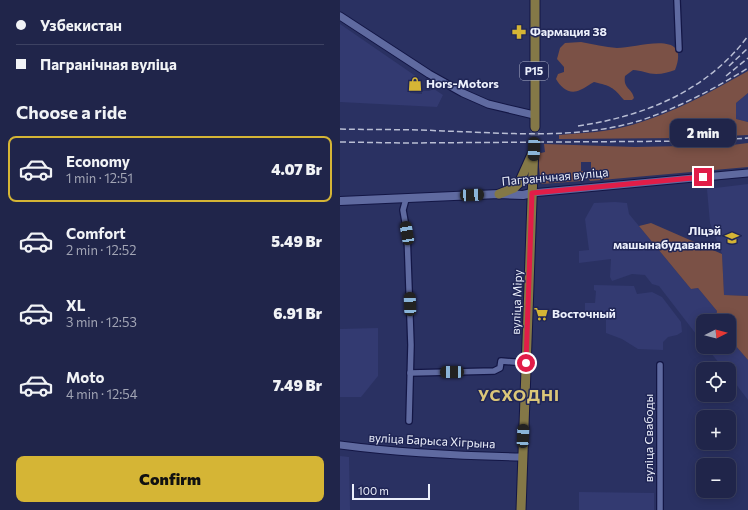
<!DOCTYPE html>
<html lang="en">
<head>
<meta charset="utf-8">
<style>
  :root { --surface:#20254a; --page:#2d3154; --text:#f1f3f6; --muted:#a2a5b5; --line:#3d4262; --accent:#d5b535 }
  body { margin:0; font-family:Commissioner,sans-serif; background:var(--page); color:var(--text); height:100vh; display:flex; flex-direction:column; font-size:15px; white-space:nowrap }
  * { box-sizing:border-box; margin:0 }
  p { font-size:13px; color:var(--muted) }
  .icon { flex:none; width:22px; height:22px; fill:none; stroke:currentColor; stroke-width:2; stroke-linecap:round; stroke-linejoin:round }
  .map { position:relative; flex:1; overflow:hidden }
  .side { display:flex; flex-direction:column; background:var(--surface); width:340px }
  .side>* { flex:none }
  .guide { display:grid; align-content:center; height:88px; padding:0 16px; background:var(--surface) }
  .needle { width:26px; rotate:84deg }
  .buttons { position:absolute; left:356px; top:314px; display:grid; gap:8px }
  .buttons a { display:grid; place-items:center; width:40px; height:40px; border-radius:8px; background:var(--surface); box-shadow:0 2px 10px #0003,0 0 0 1px var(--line); font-size:20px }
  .scale { position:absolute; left:12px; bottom:10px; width:78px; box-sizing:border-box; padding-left:4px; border:2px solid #ebeffb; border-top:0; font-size:11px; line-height:14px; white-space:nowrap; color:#ebeffb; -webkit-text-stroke:3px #202656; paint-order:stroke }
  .end { position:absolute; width:18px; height:18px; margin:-9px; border:5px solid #e11d48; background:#fff; box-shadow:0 0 0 2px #fff }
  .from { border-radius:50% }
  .bubble { position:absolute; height:28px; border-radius:8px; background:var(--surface); box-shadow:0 2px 10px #0003,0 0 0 1px var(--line); font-size:13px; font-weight:800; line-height:28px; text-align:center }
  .car { position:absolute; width:12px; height:24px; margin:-12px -6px; border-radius:5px; box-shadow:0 0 3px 1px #0007; background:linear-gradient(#222 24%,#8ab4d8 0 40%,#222 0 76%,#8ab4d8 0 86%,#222 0) }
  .guide b { display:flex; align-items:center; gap:14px; height:38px; font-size:15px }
  .guide b+b { border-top:1px solid var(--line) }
  .guide i { width:10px; height:10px; background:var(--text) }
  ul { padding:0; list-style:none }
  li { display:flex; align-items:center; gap:12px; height:66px; margin:0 8px 6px; padding:0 8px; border:2px solid transparent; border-radius:8px }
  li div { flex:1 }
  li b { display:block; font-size:15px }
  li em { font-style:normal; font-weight:800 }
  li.selected { border-color:var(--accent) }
  li>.icon { width:36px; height:36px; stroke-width:1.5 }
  h2 { padding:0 16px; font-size:18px; line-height:48px }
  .cta { display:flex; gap:8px; margin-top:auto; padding:8px 16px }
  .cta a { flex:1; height:46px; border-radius:8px; background:var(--accent); color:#111; font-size:16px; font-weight:800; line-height:46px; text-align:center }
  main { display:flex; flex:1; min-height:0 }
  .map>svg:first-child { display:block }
  .built { fill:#333a71 }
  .green { fill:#7b5146 }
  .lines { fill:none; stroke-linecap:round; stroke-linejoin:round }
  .primary-tunnel { stroke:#474e79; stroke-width:9; stroke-dasharray:9 4.5; stroke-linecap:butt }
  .minor-casing { stroke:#131645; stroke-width:8 }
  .tertiary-casing { stroke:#131645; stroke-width:9 }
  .secondary-casing { stroke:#131645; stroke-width:10 }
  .primary-casing { stroke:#131645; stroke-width:11 }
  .minor { stroke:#5f6aa0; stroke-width:5.5 }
  .tertiary { stroke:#5f6aa0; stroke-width:7 }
  .secondary { stroke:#5f6aa0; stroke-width:8 }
  .primary { stroke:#847847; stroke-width:9 }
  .rail { stroke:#b9bed4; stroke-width:1.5; stroke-dasharray:6 3; stroke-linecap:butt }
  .route { stroke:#e11d48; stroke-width:5 }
  .labels { text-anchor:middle; stroke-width:3; stroke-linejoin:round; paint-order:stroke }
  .shield { fill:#202656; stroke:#aeb3ca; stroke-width:1 }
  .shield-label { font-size:11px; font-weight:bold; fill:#ebeffb }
  .poi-label { font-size:12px; font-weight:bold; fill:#ebeffb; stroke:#202656; text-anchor:start }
  .street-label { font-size:12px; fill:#ebeffb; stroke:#202656 }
  .district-label { font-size:16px; font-weight:bold; letter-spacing:1px; fill:#dbc679; stroke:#202656 }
</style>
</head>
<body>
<main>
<section class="side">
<div class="guide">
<b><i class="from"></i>Узбекистан</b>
<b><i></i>Пагранічная вуліца</b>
</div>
<h2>Choose a ride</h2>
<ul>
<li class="selected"><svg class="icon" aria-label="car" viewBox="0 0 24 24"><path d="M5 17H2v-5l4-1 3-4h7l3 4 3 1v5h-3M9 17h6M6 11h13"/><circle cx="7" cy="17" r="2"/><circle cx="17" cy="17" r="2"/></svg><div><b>Economy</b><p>1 min · 12:51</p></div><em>4.07 Br</em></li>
<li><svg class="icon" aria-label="car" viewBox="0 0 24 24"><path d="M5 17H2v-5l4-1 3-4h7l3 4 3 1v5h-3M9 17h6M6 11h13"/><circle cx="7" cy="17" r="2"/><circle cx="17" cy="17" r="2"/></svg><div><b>Comfort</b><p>2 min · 12:52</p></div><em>5.49 Br</em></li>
<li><svg class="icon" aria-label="car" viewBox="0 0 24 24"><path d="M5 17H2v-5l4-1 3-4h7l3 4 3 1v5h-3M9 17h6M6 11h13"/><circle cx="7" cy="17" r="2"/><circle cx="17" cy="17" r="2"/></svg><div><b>XL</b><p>3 min · 12:53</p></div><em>6.91 Br</em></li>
<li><svg class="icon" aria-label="car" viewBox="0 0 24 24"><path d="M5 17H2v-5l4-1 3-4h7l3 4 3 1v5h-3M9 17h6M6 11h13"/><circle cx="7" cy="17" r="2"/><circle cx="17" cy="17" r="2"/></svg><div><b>Moto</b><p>4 min · 12:54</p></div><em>7.49 Br</em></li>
</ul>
<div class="cta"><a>Confirm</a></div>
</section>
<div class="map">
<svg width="408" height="510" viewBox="0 0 408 510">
  <rect width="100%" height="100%" fill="#2a3162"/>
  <g class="built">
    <path d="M0,24l77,53 -3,4h-2l-2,12 12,1v-3h7l5,-2 9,6 -6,12 -97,-5z"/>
    <path d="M408,93v29l-12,-3v-16z"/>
    <path d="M408,184v112l-24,-1 -2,-41 -12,-31 -3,-34z"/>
    <path d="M275,202l12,1 2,11 62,75 7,-1 19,23 -2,10h-12v22l-44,-57 -7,-2 -7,-9 -13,-1 -20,7 -2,-4 1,-18 -32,4v-12l10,-1 -4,-31 9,-16z"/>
    <path d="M254,285l40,1 3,8 15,-2 10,5 19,25 1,10 -5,3 -9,2 -5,5v8l-25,-1 -16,-10 -16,-6v-15h-21v-15h10l1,-12 -2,-1z"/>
    <path d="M38,328v48l-17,21h-21v-68z"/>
    <path d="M389,338l19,22v40l-19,-25v-6h-5l-18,-22h23z"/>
    <path d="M0,456l9,1 1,53h-10z"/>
    <path d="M239,492l75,1v17h-75z"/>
  </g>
  <g class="green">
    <path d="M241,42c12,2 24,5 36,6 20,0 75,-20 58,22 -6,2 -12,4 -19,4 -8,0 -15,-4 -23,-4l-8,6c-2,13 7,12 9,22l-2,2h-8c-11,-13 -13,-14 -30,-18 -4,2 -9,6 -14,8 -10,5 -19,-2 -24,-11l2,-5 6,-2v-5l-7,-8 3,-11 5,-5z"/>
    <path d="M408,71v22l-12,10v16l12,3v13l-66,3 -123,1v-4c24,-2 49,-3 73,-10 41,-12 79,-33 116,-54z"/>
    <path d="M408,143v24l-158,14 -3,-5 -1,-5h5v-9h-10v9h2v6l-2,4 -40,3 -4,-34 4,3 4,-1 -1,-8 91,3 97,-2z"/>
    <path d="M311,223l71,31 2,41 24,1v64l-19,-22v-17h-14l2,-10 -19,-23 -7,1 -52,-63z"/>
  </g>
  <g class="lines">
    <path class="primary-tunnel" d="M195,127v9"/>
    <defs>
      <g id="minor">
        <path d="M337,0l2,49"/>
        <path d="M66,199l-3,11 4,23 4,112 -2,76"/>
        <path d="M70,373l84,-2 6,-3 1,-7 25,2"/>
        <path d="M320,510v-145"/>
      </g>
      <g id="tertiary">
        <path d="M0,16l89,58 34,19 25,11 46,11"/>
        <path d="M192,193l216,-20"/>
        <path d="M0,445c61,8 121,11 182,12"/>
      </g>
      <path id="secondary" d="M0,201l159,-7 24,1 9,-2"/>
      <g id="primary">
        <path d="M195,127v-127"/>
        <path d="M159,194l15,-6 5,-5 14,-31"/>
        <path d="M181,510l13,-366"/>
      </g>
    </defs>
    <use href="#minor" class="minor-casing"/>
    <use href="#tertiary" class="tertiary-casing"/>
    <use href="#secondary" class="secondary-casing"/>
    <use href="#primary" class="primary-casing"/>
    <use href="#minor" class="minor"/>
    <use href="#tertiary" class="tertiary"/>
    <use href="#secondary" class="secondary"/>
    <use href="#primary" class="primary"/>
    <g class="rail">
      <path d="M389,66l19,-18"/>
      <path d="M386,76l22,-18"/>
      <path d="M238,126c67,-10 129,-35 170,-90"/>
      <path d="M0,129c34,1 69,0 103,2 66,2 135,9 199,-11 38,-13 72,-31 106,-52"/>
      <path d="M0,142l67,1 296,-2 45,-3"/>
    </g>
  </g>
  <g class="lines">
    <path class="route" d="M186,363l6,-170 171,-16"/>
  </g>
  <defs>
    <symbol id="pharmacy-bare" viewBox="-9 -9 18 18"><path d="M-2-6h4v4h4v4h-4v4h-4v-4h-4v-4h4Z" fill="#d5b535" stroke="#202656" stroke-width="2.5" paint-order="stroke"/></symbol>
    <symbol id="shop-bare" viewBox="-9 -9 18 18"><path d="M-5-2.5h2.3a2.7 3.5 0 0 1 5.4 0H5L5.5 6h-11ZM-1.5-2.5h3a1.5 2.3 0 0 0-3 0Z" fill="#d5b535" stroke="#202656" stroke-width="2.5" paint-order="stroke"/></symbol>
    <symbol id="university-bare" viewBox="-9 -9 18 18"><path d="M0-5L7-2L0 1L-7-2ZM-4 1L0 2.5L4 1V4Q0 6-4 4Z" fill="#d5b535" stroke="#202656" stroke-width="2.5" paint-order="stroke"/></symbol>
    <symbol id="supermarket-bare" viewBox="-9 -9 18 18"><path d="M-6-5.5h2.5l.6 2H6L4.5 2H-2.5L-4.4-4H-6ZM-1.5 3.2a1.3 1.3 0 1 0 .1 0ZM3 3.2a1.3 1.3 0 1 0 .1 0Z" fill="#d5b535" stroke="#202656" stroke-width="2.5" paint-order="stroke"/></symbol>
  </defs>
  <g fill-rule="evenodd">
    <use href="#pharmacy-bare" x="169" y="22" width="20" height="20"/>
    <use href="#shop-bare" x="65" y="74" width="20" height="20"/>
    <use href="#university-bare" x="382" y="228" width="20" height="20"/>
    <use href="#supermarket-bare" x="191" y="304" width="20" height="20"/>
  </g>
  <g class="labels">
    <rect class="shield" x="180" y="62" width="28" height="18" rx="3"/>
    <g class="shield-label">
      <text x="194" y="75">Р15</text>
    </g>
    <g class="poi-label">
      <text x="190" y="36">Фармация 38</text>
      <text x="86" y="88">Hors-Motors</text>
      <text x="381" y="235" text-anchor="end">Ліцэй<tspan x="381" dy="14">машынабудавання</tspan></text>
      <text x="212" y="318">Восточный</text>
    </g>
    <g class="street-label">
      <text transform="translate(215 177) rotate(-5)" y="4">Пагранічная вуліца</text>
      <text transform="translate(177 302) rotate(-88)" y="4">вуліца Міру</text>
      <text transform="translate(309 438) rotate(-90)" y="4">вуліца Свабоды</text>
      <text transform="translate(92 441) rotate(3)" y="4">вуліца Барыса Хігрына</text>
    </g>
    <g class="district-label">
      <text x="179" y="401">УСХОДНІ</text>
    </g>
  </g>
</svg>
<div class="buttons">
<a><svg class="needle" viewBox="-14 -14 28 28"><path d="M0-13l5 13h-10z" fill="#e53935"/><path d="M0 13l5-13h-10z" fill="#a2a5b5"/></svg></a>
<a><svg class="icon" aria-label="locate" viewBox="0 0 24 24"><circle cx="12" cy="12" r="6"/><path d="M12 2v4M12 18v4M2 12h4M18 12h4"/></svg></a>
<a>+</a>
<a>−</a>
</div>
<div class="scale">100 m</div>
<i class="end from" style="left:186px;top:363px"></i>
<i class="end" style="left:363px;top:177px"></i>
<div class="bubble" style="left:330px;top:119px;width:66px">2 min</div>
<i class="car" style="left:194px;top:149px;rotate:182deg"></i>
<i class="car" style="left:132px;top:195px;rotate:87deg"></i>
<i class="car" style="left:67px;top:233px;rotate:350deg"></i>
<i class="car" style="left:70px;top:304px;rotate:358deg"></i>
<i class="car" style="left:112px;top:372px;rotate:269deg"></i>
<i class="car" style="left:183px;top:436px;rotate:3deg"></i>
</div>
</main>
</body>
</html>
